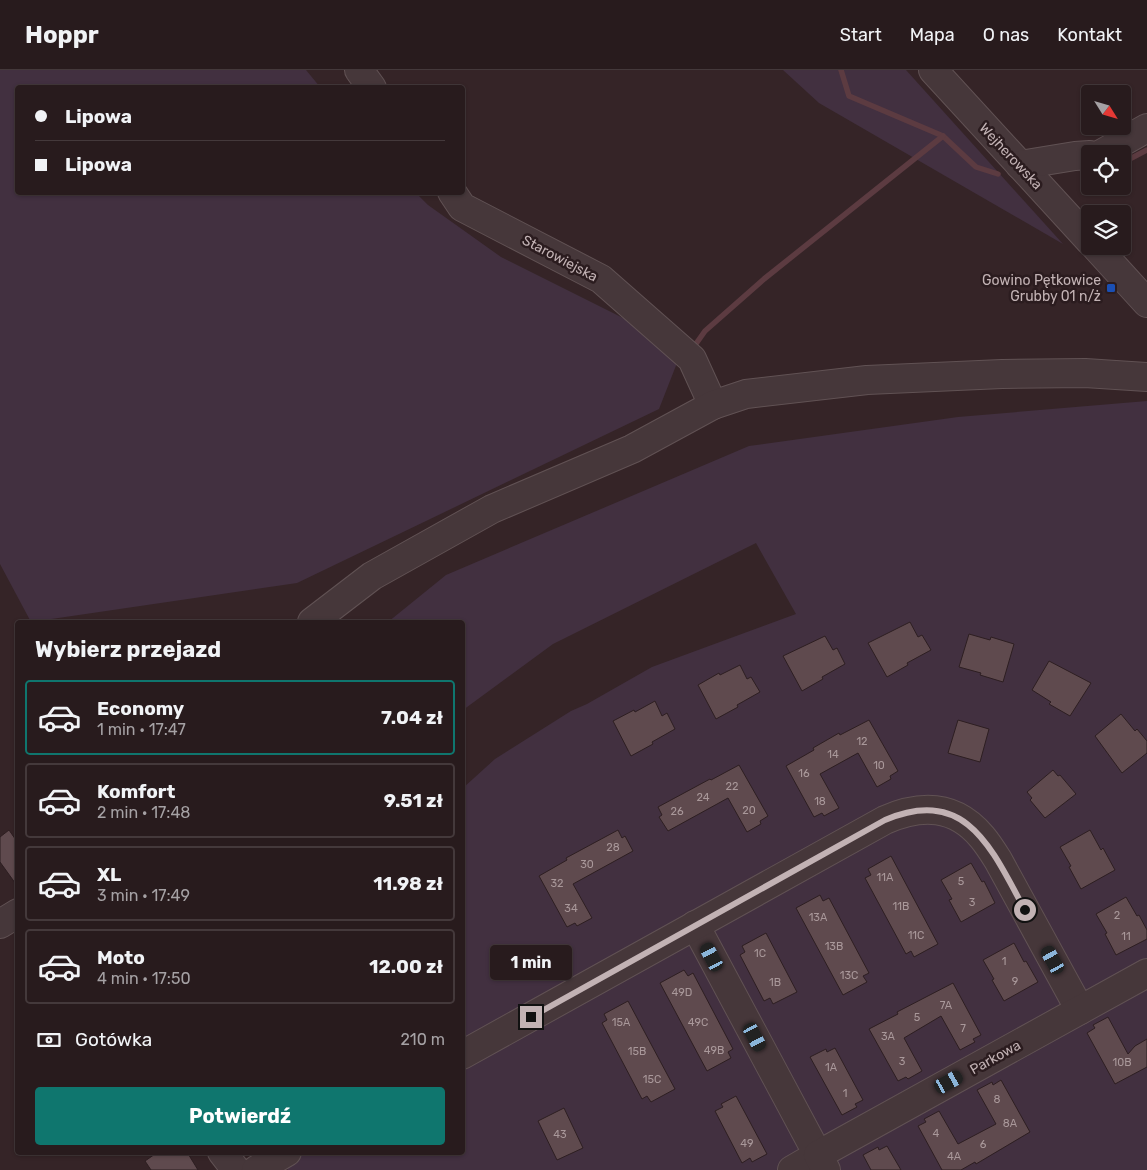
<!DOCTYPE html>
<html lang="pl">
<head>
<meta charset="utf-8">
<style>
  :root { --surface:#281b1d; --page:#302426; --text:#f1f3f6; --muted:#a5a1a4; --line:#44393b; --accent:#0f766e }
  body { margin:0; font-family:Rubik,sans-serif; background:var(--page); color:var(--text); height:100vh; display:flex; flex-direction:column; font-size:19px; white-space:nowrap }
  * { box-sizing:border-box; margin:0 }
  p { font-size:16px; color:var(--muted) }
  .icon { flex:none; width:28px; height:28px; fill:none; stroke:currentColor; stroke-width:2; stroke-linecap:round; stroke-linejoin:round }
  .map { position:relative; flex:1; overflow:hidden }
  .side { position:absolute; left:15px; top:550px; width:450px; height:535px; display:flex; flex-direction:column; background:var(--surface); border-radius:5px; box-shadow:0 1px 4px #0004,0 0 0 1px var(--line) }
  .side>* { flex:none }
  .banner { position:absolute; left:15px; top:15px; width:450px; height:110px; border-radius:5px; box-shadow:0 1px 4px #0004,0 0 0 1px var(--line); display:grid; align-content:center; height:110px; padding:0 20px; background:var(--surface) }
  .needle { width:32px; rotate:127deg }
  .buttons { position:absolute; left:1081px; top:15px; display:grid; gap:10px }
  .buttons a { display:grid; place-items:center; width:50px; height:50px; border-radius:5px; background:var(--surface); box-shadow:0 1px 4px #0004,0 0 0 1px var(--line); font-size:25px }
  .end { position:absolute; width:22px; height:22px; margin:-11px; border:6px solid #c2b2b4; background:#111; box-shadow:0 0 0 2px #111 }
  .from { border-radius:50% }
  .bubble { position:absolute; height:35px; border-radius:5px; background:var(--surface); box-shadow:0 1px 4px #0004,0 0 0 1px var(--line); font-size:16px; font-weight:700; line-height:35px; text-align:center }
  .car { position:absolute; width:15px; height:30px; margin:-15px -8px; border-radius:6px; box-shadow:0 0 4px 1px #0007; background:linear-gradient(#222 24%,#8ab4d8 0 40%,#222 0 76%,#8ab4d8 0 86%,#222 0) }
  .banner b { display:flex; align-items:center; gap:18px; height:48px; font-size:19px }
  .banner b+b { border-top:1px solid var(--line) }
  .banner i { width:12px; height:12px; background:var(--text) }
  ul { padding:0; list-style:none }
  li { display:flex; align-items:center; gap:15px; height:75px; margin:0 10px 8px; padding:0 10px; border:2px solid var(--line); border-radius:5px }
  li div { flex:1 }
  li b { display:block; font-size:19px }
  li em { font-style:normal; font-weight:700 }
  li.on { border-color:var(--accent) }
  li>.icon { width:45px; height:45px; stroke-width:1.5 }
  h2 { padding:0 20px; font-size:22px; line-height:60px }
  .pay { display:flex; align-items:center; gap:12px; height:55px; padding:0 20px; font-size:19px }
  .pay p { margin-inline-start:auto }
  .action { display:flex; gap:10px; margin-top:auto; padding:10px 20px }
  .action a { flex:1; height:58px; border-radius:5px; background:var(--accent); color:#fff; font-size:20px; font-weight:700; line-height:58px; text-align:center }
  header { display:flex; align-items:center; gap:30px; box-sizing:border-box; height:70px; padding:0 25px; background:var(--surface); border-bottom:1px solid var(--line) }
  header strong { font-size:24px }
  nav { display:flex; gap:28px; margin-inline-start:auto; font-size:18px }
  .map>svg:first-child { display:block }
  .green { fill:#423040 }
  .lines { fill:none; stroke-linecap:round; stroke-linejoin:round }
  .stream { stroke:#5c3b41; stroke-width:5.5 }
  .building { fill:#5f4a4e; stroke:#2d1e21 }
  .minor-casing { stroke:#615254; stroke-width:30 }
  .minor { stroke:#46373a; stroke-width:28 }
  .route { stroke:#c2b2b4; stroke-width:6 }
  .transit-dot { fill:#1a4fb4; stroke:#2b1c1f; stroke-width:2 }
  .labels { text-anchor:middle; stroke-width:5; stroke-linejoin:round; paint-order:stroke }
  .number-label { font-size:11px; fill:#a9989a }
  .street-label { font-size:14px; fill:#c2b2b4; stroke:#2b1c1f }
  .poi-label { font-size:14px; fill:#c2b2b4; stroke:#2b1c1f; text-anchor:end }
</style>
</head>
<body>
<header>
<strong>Hoppr</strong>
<nav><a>Start</a><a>Mapa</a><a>O nas</a><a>Kontakt</a></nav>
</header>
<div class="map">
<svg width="1147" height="1100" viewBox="0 0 1147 1100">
  <rect width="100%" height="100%" fill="#352427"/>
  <g class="green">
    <path d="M0,0h306l14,17 -302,1v104l398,1 12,12 73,52 126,63 50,43 -18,46 -362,174 -266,39 -31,-58z"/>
    <path d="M783,0h123l157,174 -244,-141z"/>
    <path d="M1147,331v769h-859l-14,-17 188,-1 1,-364 32,-29 76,-48 16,-7 65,-37 144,-53 -40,-71 -203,101 -90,66 -1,-88h-74l58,-47 303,-129 209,-29z"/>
  </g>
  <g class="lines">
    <g class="stream">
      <path d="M841,0l8,26 94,40 33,31 22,7"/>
      <path d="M1122,93l25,-13"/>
      <path d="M693,278l12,-17 59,-52 179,-143"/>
    </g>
  </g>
  <g class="building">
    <path d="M910,552l8,15 4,-2 9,15 -24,13 1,2 -21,12 -19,-34z"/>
    <path d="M969,564l21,6 1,-3 23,7 -11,38 -23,-7 1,-2 -22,-6z"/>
    <path d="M825,566l8,14 4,-2 8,16 -23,13 1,2 -21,12 -19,-35z"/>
    <path d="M1049,591l42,22 -21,33 -21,-12 2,-2 -19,-12z"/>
    <path d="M740,595l7,14 4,-2 9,15 -23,13 1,2 -22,12 -18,-34 21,-12 1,2z"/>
    <path d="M655,631l7,15 5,-3 8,16 -23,13 1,2 -22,12 -18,-35 21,-11 1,2z"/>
    <path d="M1121,644l14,17 2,-2 10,12v12l-25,20 -27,-37z"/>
    <path d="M869,650l29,51 -8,5 1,3 -14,8 -19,-34 -38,21 19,34 -15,8 -2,-3 -8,4 -28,-51 28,-16 -1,-2 26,-15 1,2z"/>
    <path d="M958,650l31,9 -9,33 -32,-9z"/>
    <path d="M739,695l29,51 -8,5 1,3 -14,8 -19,-34 -60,33 -9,-14 3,-2 -4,-8 52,-28 1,1z"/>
    <path d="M1053,700l5,6 2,-1 16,19 -31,24 -15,-18 2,-2 -5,-6z"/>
    <path d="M9,760l9,13v44l-18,-25v-25z"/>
    <path d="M618,760l4,8 3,-2 8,15 -60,33 19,34 -15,8 -2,-3 -8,4 -28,-51 28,-16 -1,-2z"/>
    <path d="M1090,760l11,20 2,-2 12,22 -34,19 -12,-22 2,-1 -11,-19z"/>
    <path d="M891,786l47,88 -24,13 -3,-6 -5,3 -41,-76 6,-3 -3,-6z"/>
    <path d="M971,793l11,19 2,-1 11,22 -34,19 -12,-22 3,-1 -11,-19z"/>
    <path d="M820,825l3,6 6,-3 40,75 -6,3 4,6 -24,13 -47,-87z"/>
    <path d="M1126,827l11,19 2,-1 8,15v9l-31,16 -11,-21 2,-1 -11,-19z"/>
    <path d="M766,863l31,59 -24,12 -3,-6 -6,3 -24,-46 5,-3 -3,-6z"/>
    <path d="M1014,873l10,19 2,-1 12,21 -34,19 -12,-21 2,-1 -11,-19z"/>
    <path d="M684,900l4,6 5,-3 40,76 -5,3 3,6 -24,13 -47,-88z"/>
    <path d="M953,913l28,52 -8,4 2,3 -15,8 -19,-34 -37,22 18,33 -14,8 -2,-2 -8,4 -29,-52 29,-15 -1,-2z"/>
    <path d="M628,931l47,88 -24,13 -4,-6 -5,3 -40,-76 5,-3 -3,-6z"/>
    <path d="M1108,947l20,37 7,-8 12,-7v28l-32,17 -28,-51 8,-5 -2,-3z"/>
    <path d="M835,978l28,52 -8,4 2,3 -15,8 -32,-58 16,-8 1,3z"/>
    <path d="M1001,1010l29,52 -54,32 -1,-2 -14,8h-19l-24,-44 8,-4 -2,-3 15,-8 19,33 38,-20 -19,-34 15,-8 1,3z"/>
    <path d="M736,1026l31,58 -15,8 -2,-4 -8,5 -27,-52 8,-4 -2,-3z"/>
    <path d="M564,1038l19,40 -26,12 -19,-39z"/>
    <path d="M887,1076l14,24h-30l-8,-15 15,-8 1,3z"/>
    <path d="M158,1082h29l11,18h-47l-6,-9z"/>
  </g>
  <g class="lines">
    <defs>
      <g id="minor">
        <path d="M359,0l13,18"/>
        <path d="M933,0l157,171"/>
        <path d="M1101,84l46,-26"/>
        <path d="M1020,95l55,-9 15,-1"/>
        <path d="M452,122l10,15 139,72 91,80 21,46"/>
        <path d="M1095,176l52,57"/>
        <path d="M312,552l60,-46 120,-67 140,-60 81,-44 33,-11 121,-14 135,-6 83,-1 62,4"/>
        <path d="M0,854l18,-11"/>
        <path d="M695,855l123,230 -26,15"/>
        <path d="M462,985l423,-235c37,-16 70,-15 97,17 6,7 11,15 16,23l82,150"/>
        <path d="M222,1082l14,18"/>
        <path d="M256,1100l31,-18"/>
        <path d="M826,1100l-8,-15 329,-182"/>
      </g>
    </defs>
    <use href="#minor" class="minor-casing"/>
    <use href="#minor" class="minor"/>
  </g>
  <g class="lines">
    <path class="route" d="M531,947l354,-197c82,-35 107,30 140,90"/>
  </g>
  <rect class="transit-dot" x="1106" y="213" width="10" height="10" rx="2.5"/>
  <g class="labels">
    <g class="number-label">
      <text x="862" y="675">12</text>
      <text x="833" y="688">14</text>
      <text x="879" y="699">10</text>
      <text x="804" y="707">16</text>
      <text x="732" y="720">22</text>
      <text x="703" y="731">24</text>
      <text x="820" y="735">18</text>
      <text x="749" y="744">20</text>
      <text x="677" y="745">26</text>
      <text x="613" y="781">28</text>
      <text x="587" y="798">30</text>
      <text x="885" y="811">11A</text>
      <text x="961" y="815">5</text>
      <text x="557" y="817">32</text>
      <text x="972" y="836">3</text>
      <text x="901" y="840">11B</text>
      <text x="571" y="842">34</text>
      <text x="1117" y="849">2</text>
      <text x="818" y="851">13A</text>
      <text x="916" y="869">11C</text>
      <text x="1126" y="870">11</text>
      <text x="834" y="880">13B</text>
      <text x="760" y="887">1C</text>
      <text x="1004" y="895">1</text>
      <text x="849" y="909">13C</text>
      <text x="1015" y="915">9</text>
      <text x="775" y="916">1B</text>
      <text x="682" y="926">49D</text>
      <text x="946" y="939">7A</text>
      <text x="917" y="951">5</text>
      <text x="621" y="956">15A</text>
      <text x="698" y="956">49C</text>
      <text x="963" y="962">7</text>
      <text x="888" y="970">3A</text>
      <text x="714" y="984">49B</text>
      <text x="637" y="985">15B</text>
      <text x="902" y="995">3</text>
      <text x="1122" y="996">10B</text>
      <text x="831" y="1001">1A</text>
      <text x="652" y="1013">15C</text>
      <text x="845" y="1027">1</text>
      <text x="997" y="1033">8</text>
      <text x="1010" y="1057">8A</text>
      <text x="936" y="1067">4</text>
      <text x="560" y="1068">43</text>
      <text x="747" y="1077">49</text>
      <text x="983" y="1078">6</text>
      <text x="954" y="1090">4A</text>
    </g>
    <g class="street-label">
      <text transform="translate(1011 86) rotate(47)" y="5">Wejherowska</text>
      <text transform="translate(560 188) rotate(28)" y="5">Starowiejska</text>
      <text transform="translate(995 987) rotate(-29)" y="5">Parkowa</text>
    </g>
    <g class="poi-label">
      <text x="1101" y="215">Gowino Pętkowice<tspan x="1101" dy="16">Grubby 01 n/ż</tspan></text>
    </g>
  </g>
</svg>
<div class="buttons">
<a><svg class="needle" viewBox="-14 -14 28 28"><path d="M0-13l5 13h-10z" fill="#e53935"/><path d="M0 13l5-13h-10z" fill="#a5a1a4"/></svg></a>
<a><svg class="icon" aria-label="locate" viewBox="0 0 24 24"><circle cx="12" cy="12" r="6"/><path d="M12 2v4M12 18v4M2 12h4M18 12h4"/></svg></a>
<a><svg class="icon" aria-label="layers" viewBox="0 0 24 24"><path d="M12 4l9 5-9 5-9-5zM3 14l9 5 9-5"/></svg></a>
</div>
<i class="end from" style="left:1025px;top:840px"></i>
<i class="end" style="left:531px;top:947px"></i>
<div class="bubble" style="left:490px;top:875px;width:82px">1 min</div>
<i class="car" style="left:712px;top:887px;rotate:332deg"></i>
<i class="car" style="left:1053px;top:890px;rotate:331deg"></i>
<i class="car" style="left:755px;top:967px;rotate:152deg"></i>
<i class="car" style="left:949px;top:1012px;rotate:61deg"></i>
<div class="banner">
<b><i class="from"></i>Lipowa</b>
<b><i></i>Lipowa</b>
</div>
<section class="side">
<h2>Wybierz przejazd</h2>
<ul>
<li class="on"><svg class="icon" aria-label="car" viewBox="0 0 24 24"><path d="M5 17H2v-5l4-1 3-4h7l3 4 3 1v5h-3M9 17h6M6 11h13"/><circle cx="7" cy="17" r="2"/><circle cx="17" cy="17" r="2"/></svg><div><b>Economy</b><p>1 min · 17:47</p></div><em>7.04 zł</em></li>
<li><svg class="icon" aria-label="car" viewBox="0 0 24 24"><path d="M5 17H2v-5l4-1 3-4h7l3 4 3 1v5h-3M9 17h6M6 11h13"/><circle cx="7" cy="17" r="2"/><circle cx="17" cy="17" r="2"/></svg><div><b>Komfort</b><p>2 min · 17:48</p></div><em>9.51 zł</em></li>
<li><svg class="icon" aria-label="car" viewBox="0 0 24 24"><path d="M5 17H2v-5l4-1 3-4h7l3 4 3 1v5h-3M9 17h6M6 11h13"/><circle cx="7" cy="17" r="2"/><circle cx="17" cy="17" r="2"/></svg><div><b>XL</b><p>3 min · 17:49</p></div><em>11.98 zł</em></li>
<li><svg class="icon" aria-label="car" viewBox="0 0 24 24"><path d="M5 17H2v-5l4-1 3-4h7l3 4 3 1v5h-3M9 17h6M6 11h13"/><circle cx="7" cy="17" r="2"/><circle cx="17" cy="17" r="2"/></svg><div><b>Moto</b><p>4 min · 17:50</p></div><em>12.00 zł</em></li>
</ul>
<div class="pay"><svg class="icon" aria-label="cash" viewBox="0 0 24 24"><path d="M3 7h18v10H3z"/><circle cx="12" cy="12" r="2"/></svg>Gotówka<p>210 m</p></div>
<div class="action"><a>Potwierdź</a></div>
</section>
</div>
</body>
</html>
